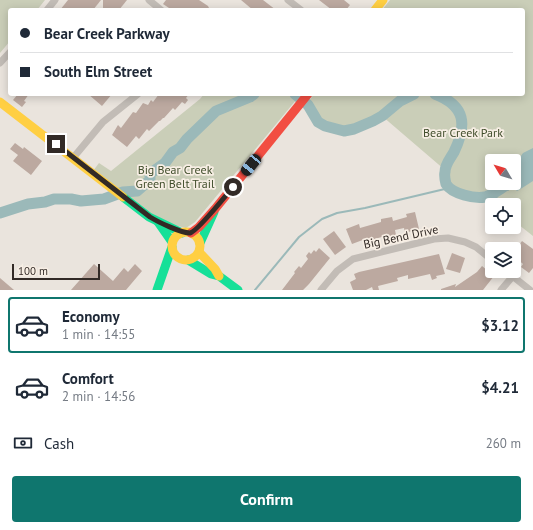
<!DOCTYPE html>
<html lang="en">
<head>
<meta charset="utf-8">
<style>
  :root { --surface:#fff; --page:#f2f2f3; --text:#1f2937; --muted:#747a83; --line:#e0e1e3; --accent:#0f766e }
  body { margin:0; font-family:"PT Sans",sans-serif; background:var(--page); color:var(--text); height:100vh; display:flex; flex-direction:column; font-size:15px; white-space:nowrap }
  * { box-sizing:border-box; margin:0 }
  p { font-size:13px; color:var(--muted) }
  .icon { flex:none; width:22px; height:22px; fill:none; stroke:currentColor; stroke-width:2; stroke-linecap:round; stroke-linejoin:round }
  .map { position:relative; height:290px; overflow:hidden }
  .panel { display:flex; flex-direction:column; background:var(--surface); flex:1 }
  .panel>* { flex:none }
  .top-card { position:absolute; left:8px; top:8px; width:517px; height:88px; border-radius:4px; box-shadow:0 2px 10px #0003; display:grid; align-content:center; height:88px; padding:0 12px; background:var(--surface) }
  .needle { width:26px; rotate:308deg }
  .fabs { position:absolute; left:485px; top:154px; display:grid; gap:8px }
  .fabs a { display:grid; place-items:center; width:36px; height:36px; border-radius:4px; background:var(--surface); box-shadow:0 2px 10px #0003; font-size:20px }
  .scale { position:absolute; left:12px; bottom:10px; width:88px; box-sizing:border-box; padding-left:4px; border:2px solid #322a26; border-top:0; font-size:11px; line-height:14px; white-space:nowrap; color:#322a26; -webkit-text-stroke:3px #f7eee4; paint-order:stroke }
  .end { position:absolute; width:18px; height:18px; margin:-9px; border:5px solid #322a26; background:#fff; box-shadow:0 0 0 2px #fff }
  .from { border-radius:50% }
  .car { position:absolute; width:12px; height:24px; margin:-12px -6px; border-radius:5px; box-shadow:0 0 3px 1px #0007; background:linear-gradient(#222 24%,#8ab4d8 0 40%,#222 0 76%,#8ab4d8 0 86%,#222 0) }
  .top-card b { display:flex; align-items:center; gap:14px; height:38px; font-size:15px }
  .top-card b+b { border-top:1px solid var(--line) }
  .top-card i { width:10px; height:10px; background:var(--text) }
  ul { padding:7px 0 0; list-style:none }
  li { display:flex; align-items:center; gap:12px; height:56px; margin:0 8px 6px; padding:0 4px; border:2px solid transparent; border-radius:4px }
  li div { flex:1 }
  li b { display:block; font-size:15px }
  li em { font-style:normal; font-weight:600 }
  li.current { border-color:var(--accent) }
  li>.icon { width:36px; height:36px; stroke-width:1.5 }
  .pay { display:flex; align-items:center; gap:10px; height:44px; padding:0 12px; font-size:15px }
  .pay p { margin-inline-start:auto }
  .cta { display:flex; gap:8px; margin-top:auto; padding:8px 12px }
  .cta a { flex:1; height:46px; border-radius:4px; background:var(--accent); color:#fff; font-size:16px; font-weight:600; line-height:46px; text-align:center }
  .map>svg:first-child { display:block }
  .green { fill:#caceb8; fill-rule:evenodd }
  .water { fill:#9bb9b9 }
  .lines { fill:none; stroke-linecap:round; stroke-linejoin:round }
  .stream { stroke:#9bb9b9; stroke-width:2 }
  .river { stroke:#9bb9b9; stroke-width:11 }
  .building { fill:#bca9a0 }
  .street { stroke:#c2bcb6; stroke-width:7 }
  .fast { stroke:#16e098; stroke-width:9 }
  .slow { stroke:#ffcf43; stroke-width:9 }
  .jam { stroke:#f24e42; stroke-width:9 }
  .route { stroke:#322a26; stroke-width:5 }
  .labels { text-anchor:middle; stroke-width:3.5; stroke-linejoin:round; paint-order:stroke }
  .park-label { font-size:12px; fill:#414e2c; stroke:#f7eee4 }
  .street-label { font-size:12px; fill:#322a26; stroke:#f7eee4 }
</style>
</head>
<body>
<div class="map">
<svg width="533" height="290" viewBox="0 0 533 290">
  <rect width="100%" height="100%" fill="#eae4dd"/>
  <g class="green">
    <path d="M0,0h45l-8,10h-27v31l-10,12z"/>
    <path d="M390,0h143v236l-19,-15v-16h-20l-10,-8c-11,2 -33,-2 -38,-14 -2,-4 -1,-9 -1,-13l-63,-54c-9,5 -19,11 -29,14 -22,4 -39,-7 -45,-28l6,-8h209v-84h-141zM492,161h22v22h-22z"/>
    <path d="M204,94h97l-106,128 -9,6 -13,-3 -25,-11 -55,-43 6,-8 12,8 89,-72z"/>
  </g>
  <path class="water" d="M533,148v33l-14,9 -2,1 -4,-4 -5,4 -4,-1 -2,3 -4,2 -1,5 -4,-2 -3,1 -3,-8 8,-8h19v-17l9,-13z"/>
  <g class="lines">
    <path class="stream" d="M255,290l44,-53 23,-18 15,-6 28,-5 84,-20"/>
    <g class="river">
      <path d="M295,94l13,11 10,17 7,4 19,5 10,-2 19,-8 9,-5 18,-15 14,-7"/>
      <path d="M435,94c31,12 32,31 19,58 -4,7 -9,12 -9,20 -1,4 0,8 1,12 6,10 29,15 39,13 8,-2 17,-9 24,-14"/>
      <path d="M0,213l28,-9 17,-2 9,-3h17l10,2 23,-2 19,-7 14,-1 8,-7 5,-3v-6l1,-2 14,-10 8,-11 7,-4 7,-9 29,-28 34,-14 4,-3"/>
    </g>
  </g>
  <g class="building">
    <path d="M68,0h33l-8,10h-33z"/>
    <path d="M103,0h24l-8,10h-16z"/>
    <path d="M166,0h33l9,6 2,4h-38l-9,-6z"/>
    <path d="M241,0h22l13,10h-23z"/>
    <path d="M319,0h25l6,5 -4,5h-14z"/>
    <path d="M18,94h11l-5,7 2,1 -4,5 -9,-7z"/>
    <path d="M88,94h24l-10,12z"/>
    <path d="M159,94h30l-3,4 2,2 -3,4 -3,-2 -7,8 -2,-2 -9,10h-1l-3,3h-1l-10,10 -2,-2 -8,10 -3,-3 -9,11 -15,-12 6,-10 3,3 12,-16 3,1 7,-10 5,2 3,-5 2,2z"/>
    <path d="M15,143l8,6 1,-2 18,14 -11,14 -18,-14 5,-6 -8,-6z"/>
    <path d="M415,212l4,17 -14,4 -1,-5 -9,2 1,5 -11,3v-2l-17,5v-3l-16,6 -6,-15 13,-5 1,4 21,-6v-3l11,-2 1,4 14,-4 -1,-3z"/>
    <path d="M334,231l12,16 -11,8 -12,-16z"/>
    <path d="M522,241l11,8v19l-4,5 -8,-6 2,-3 -9,-8v-4z"/>
    <path d="M319,248l11,10 -21,26 -6,6h-21l13,-17 -1,-1 5,-6 2,2 7,-9 -2,-3 3,-4 2,2 3,-4 2,2z"/>
    <path d="M452,253l13,5 -5,15 -14,-4z"/>
    <path d="M439,254l6,20 -9,2 1,2 -5,2 -2,-6 -22,5v-4l-11,3 1,3 -20,5 1,4h-6l-1,-3 -6,3h-13l-3,-8 6,-3 -2,-5 5,-2z"/>
    <path d="M94,264l19,17 11,-13 4,4 7,-8 7,7 -16,19h-55z"/>
    <path d="M482,266l12,10 -11,14h-42v-1l15,-5 -1,3 22,-15z"/>
    <path d="M0,278l14,12h-14z"/>
  </g>
  <g class="lines">
    <g class="street">
      <path d="M149,0l12,10"/>
      <path d="M288,0l13,10"/>
      <path d="M47,10l8,-10"/>
      <path d="M0,63l10,-11"/>
      <path d="M73,158l30,-36 35,-28"/>
      <path d="M506,271l24,19"/>
      <path d="M321,290l16,-19 16,-12 81,-20 14,-1 17,4 11,5 16,13"/>
      <path d="M501,290l12,-14"/>
    </g>
    <g class="fast">
      <path d="M123,197l26,20 33,16"/>
      <path d="M158,222l14,20"/>
      <path d="M200,243l14,-31"/>
      <path d="M188,260l23,14 8,2 19,14"/>
      <path d="M157,290l15,-43"/>
    </g>
    <g class="slow">
      <path d="M375,10l8,-10"/>
      <path d="M0,102l123,95"/>
      <circle cx="186" cy="246" r="14"/>
      <path d="M199,252l16,17 4,7"/>
    </g>
    <path class="jam" d="M191,233l8,-6 16,-18 93,-115"/>
  </g>
  <g class="lines">
    <path class="route" d="M56,144l94,73c8,5 31,16 40,16 7,-1 37,-39 43,-46"/>
  </g>
  <g class="labels">
    <g class="park-label">
      <text x="463" y="137">Bear Creek Park</text>
      <text x="175" y="174">Big Bear Creek<tspan x="175" dy="14">Green Belt Trail</tspan></text>
    </g>
    <g class="street-label">
      <text transform="translate(401 237) rotate(-12)" y="4">Big Bend Drive</text>
    </g>
  </g>
</svg>
<div class="fabs">
<a><svg class="needle" viewBox="-14 -14 28 28"><path d="M0-13l5 13h-10z" fill="#e53935"/><path d="M0 13l5-13h-10z" fill="#747a83"/></svg></a>
<a><svg class="icon" aria-label="locate" viewBox="0 0 24 24"><circle cx="12" cy="12" r="6"/><path d="M12 2v4M12 18v4M2 12h4M18 12h4"/></svg></a>
<a><svg class="icon" aria-label="layers" viewBox="0 0 24 24"><path d="M12 4l9 5-9 5-9-5zM3 14l9 5 9-5"/></svg></a>
</div>
<div class="scale">100 m</div>
<i class="end from" style="left:233px;top:187px"></i>
<i class="end" style="left:56px;top:144px"></i>
<i class="car" style="left:251px;top:165px;rotate:219deg"></i>
<div class="top-card">
<b><i class="from"></i>Bear Creek Parkway</b>
<b><i></i>South Elm Street</b>
</div>
</div>
<section class="panel">
<ul>
<li class="current"><svg class="icon" aria-label="car" viewBox="0 0 24 24"><path d="M5 17H2v-5l4-1 3-4h7l3 4 3 1v5h-3M9 17h6M6 11h13"/><circle cx="7" cy="17" r="2"/><circle cx="17" cy="17" r="2"/></svg><div><b>Economy</b><p>1 min · 14:55</p></div><em>$3.12</em></li>
<li><svg class="icon" aria-label="car" viewBox="0 0 24 24"><path d="M5 17H2v-5l4-1 3-4h7l3 4 3 1v5h-3M9 17h6M6 11h13"/><circle cx="7" cy="17" r="2"/><circle cx="17" cy="17" r="2"/></svg><div><b>Comfort</b><p>2 min · 14:56</p></div><em>$4.21</em></li>
</ul>
<div class="pay"><svg class="icon" aria-label="cash" viewBox="0 0 24 24"><path d="M3 7h18v10H3z"/><circle cx="12" cy="12" r="2"/></svg>Cash<p>260 m</p></div>
<div class="cta"><a>Confirm</a></div>
</section>
</body>
</html>
